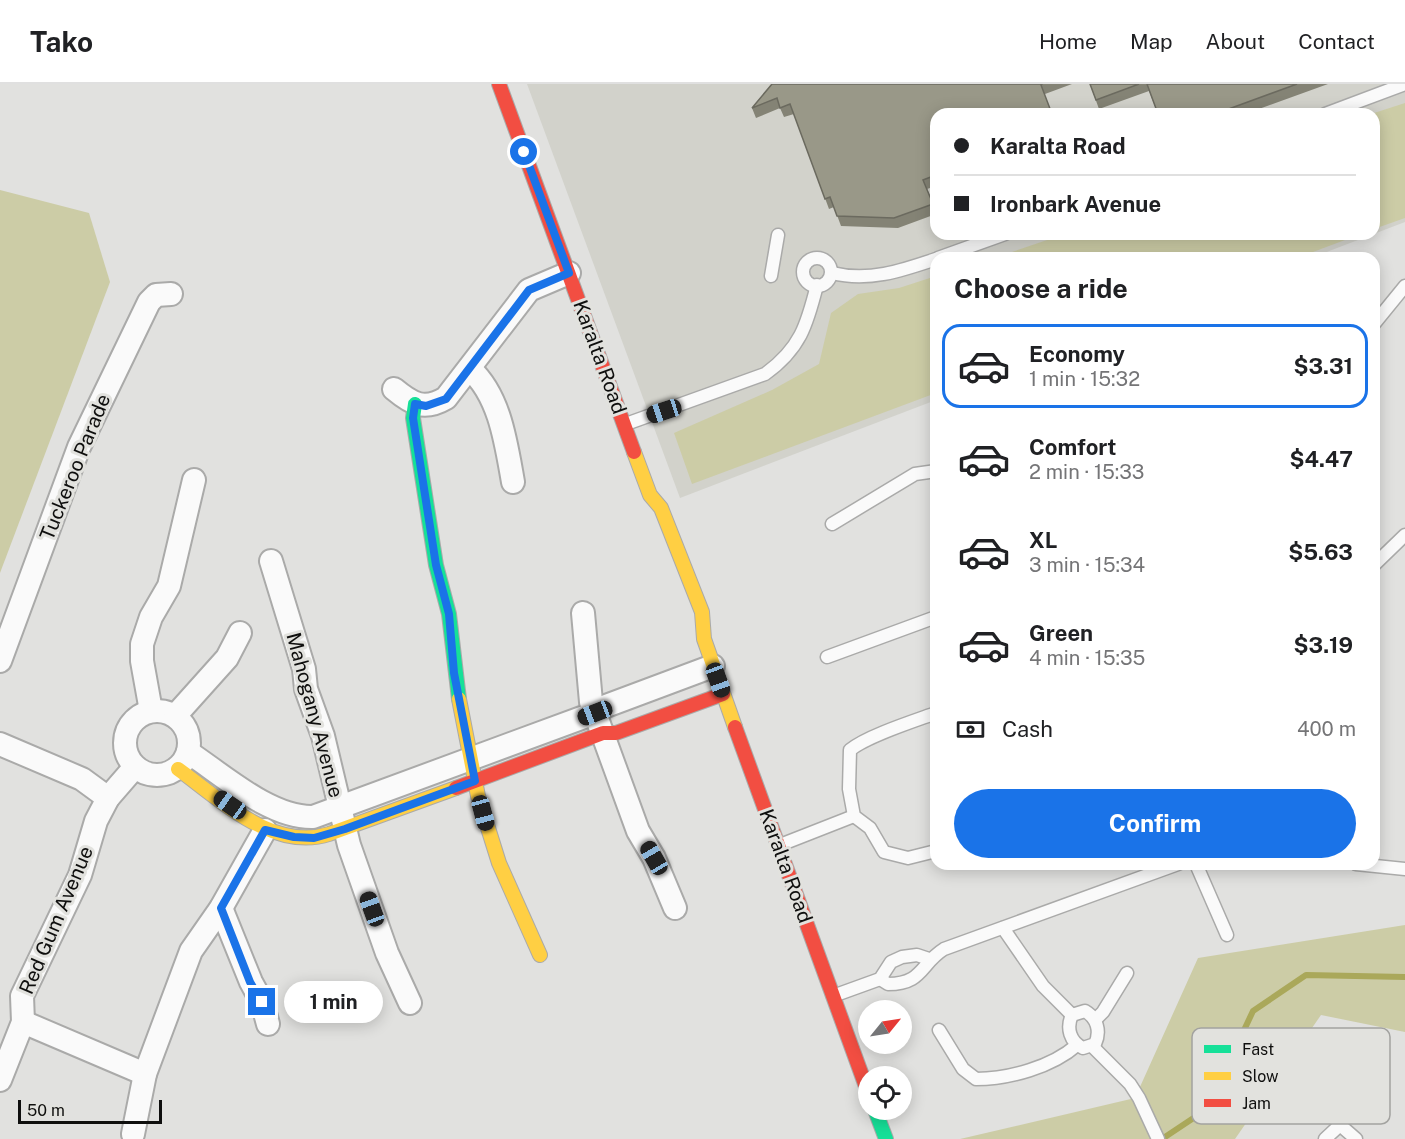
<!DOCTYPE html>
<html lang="en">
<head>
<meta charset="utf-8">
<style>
  :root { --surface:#fff; --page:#f2f2f2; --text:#202124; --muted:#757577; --line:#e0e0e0; --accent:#1a73e8 }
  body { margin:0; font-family:"Public Sans",sans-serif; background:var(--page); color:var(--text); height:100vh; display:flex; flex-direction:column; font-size:22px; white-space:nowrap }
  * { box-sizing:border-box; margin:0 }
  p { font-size:20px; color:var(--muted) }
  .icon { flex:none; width:33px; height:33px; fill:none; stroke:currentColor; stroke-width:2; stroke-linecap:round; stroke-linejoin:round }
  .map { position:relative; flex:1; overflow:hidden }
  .side { position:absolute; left:930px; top:168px; width:450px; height:618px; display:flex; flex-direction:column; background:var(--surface); border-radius:18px; box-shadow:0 3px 15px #0003 }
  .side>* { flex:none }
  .guide { position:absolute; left:930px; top:24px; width:450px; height:132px; border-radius:18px; box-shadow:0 3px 15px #0003; display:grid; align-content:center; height:132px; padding:0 24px; background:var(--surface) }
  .needle { width:39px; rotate:60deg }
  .fabs { position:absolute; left:858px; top:916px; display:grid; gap:12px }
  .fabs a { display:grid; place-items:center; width:54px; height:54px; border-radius:50%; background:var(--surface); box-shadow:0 3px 15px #0003; font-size:30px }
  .scale { position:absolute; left:18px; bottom:15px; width:144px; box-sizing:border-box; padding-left:6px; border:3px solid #0f0f0e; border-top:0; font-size:16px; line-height:21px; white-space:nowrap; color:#0f0f0e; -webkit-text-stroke:4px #e2e2de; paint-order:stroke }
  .end { position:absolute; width:27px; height:27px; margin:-14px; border:8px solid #1a73e8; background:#fff; box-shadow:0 0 0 3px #fff }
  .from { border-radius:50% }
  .bubble { position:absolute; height:42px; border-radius:21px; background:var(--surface); box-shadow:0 3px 15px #0003; font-size:20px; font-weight:700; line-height:42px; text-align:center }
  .car { position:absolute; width:18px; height:36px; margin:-18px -9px; border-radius:8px; box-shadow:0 0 4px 2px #0007; background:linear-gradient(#222 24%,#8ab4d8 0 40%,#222 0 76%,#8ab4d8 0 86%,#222 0) }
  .guide b { display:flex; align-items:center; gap:21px; height:57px; font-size:22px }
  .guide b+b { border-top:2px solid var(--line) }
  .guide i { width:15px; height:15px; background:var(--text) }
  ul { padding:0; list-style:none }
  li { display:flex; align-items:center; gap:18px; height:84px; margin:0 12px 9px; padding:0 12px; border:3px solid transparent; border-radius:18px }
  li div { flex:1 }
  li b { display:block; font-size:22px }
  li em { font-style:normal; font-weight:700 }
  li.active { border-color:var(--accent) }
  li>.icon { width:54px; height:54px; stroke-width:1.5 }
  h2 { padding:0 24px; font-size:27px; line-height:72px }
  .pay { display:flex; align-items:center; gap:15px; height:66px; padding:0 24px; font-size:22px }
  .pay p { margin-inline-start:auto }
  .button { display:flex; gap:12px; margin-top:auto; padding:12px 24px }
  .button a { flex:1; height:69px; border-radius:36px; background:var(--accent); color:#fff; font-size:24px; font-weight:700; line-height:69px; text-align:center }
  header { display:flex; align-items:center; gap:36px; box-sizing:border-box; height:84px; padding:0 30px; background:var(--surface); border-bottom:2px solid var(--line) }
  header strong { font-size:28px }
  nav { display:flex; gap:33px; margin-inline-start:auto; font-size:21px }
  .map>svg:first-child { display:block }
  .built { fill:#d2d2cb; fill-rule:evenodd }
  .green { fill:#cccca6 }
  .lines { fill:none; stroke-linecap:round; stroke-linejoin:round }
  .stream { stroke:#aaa85a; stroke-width:6 }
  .lane-casing { stroke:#aaaaa9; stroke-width:15 }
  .street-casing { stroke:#aaaaa9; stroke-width:26 }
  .fast-casing { stroke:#aaaaa9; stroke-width:16 }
  .slow-casing { stroke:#aaaaa9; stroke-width:16 }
  .jam-casing { stroke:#aaaaa9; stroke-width:16 }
  .lane { stroke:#fafafa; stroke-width:12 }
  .street { stroke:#fafafa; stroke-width:22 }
  .fast { stroke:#16e098; stroke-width:14 }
  .slow { stroke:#ffcf43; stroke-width:14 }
  .jam { stroke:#f24e42; stroke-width:14 }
  .wall { fill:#848375 }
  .building { fill:#999888; stroke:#6b6a5f; stroke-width:1.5 }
  .route { stroke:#1a73e8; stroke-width:8 }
  .labels { text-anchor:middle; stroke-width:6; stroke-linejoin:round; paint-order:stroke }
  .street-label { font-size:20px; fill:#0f0f0e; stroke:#e2e2de }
  .key { fill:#e2e2de; stroke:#a3a3a0; stroke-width:1.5 }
  .key-label { font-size:16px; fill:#0f0f0e }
</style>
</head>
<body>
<header>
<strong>Tako</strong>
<nav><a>Home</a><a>Map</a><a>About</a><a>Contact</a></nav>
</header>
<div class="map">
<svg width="1405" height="1055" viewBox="0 0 1405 1055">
  <rect width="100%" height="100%" fill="#e1e1df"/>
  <path class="built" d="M527,0h878v138l-94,36h-375v142l-256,98zM936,30h438v120h-438z"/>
  <g class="green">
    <path d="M1405,19v115l-31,11v-115h-3z"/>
    <path d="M0,106l89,23 21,69 -110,291z"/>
    <path d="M1065,150h296l-64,24h-303z"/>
    <path d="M936,192v117l-244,91 -18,-51 98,-43 47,-26 12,-51 27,-19 41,-6z"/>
    <path d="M1405,841v107l-84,-17 -86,124h-275l175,-41 63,-140z"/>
  </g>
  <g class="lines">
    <path class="stream" d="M1162,1055l45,-30 46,-98 53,-36 99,2"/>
    <defs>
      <g id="lane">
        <path d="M1325,30l80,-30"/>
        <circle cx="817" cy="188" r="14"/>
        <path d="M938,174l67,-24"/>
        <path d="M832,189c36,9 69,-2 104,-14"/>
        <path d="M771,192l7,-41"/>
        <path d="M1374,240l31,-38"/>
        <path d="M626,340l139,-50c35,-25 42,-49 52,-89"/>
        <path d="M832,440l83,-50 21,-3"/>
        <path d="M1374,481l31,-30"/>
        <path d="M827,573l109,-40"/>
        <path d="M936,629c-22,8 -69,23 -86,37l-1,39 5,27 16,12 14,24 24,6 28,-7"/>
        <path d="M780,761l74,-29"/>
        <path d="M1196,780l31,71"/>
        <path d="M1356,780l49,5"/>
        <path d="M1003,844l40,58 29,29"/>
        <path d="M880,895l8,5c35,0 32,-20 56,-35l234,-85"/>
        <path d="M833,912l47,-17 11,-17 11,-5 15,-2 12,4"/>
        <path d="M1085,927c12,7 16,20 10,33l-12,4c-13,-6 -17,-20 -11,-33z"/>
        <path d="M1095,936l8,-8 24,-39"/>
        <path d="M939,946l24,39 13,10c33,0 76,-12 101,-34"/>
        <path d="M1092,962l38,38 9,14 19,41"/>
        <path d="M1340,1041l16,14"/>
        <path d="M1325,1055l15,-14 19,-40"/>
      </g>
      <g id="street">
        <path d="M470,285c30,27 36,74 43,113"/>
        <path d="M394,305c18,15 30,22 52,9l83,-108 40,-17"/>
        <path d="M271,477l33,108 2,20 17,47 26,109 38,108 23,50"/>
        <path d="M583,529l8,89 47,129 16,27 21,50"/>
        <path d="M0,577l79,-214 70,-145 7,-7 15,-1"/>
        <circle cx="157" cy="659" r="32"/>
        <path d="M151,627l-9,-50v-17l9,-27 18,-31 25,-106"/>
        <path d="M175,632l52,-58 13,-25"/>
        <path d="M0,660l82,35 26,19"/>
        <path d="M188,668c35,23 82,66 125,65l282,-104 11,-7 107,-40"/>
        <path d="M221,824l30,74 11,20 6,22"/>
        <path d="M23,938l122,52"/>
        <path d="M0,996l23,-58 -1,-26 58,-121 16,-54 12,-23 26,-30"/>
        <path d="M133,1050l12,-60 46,-123 30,-43 44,-78"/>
      </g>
      <g id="fast">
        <path d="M415,320l-2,14 23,147 13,49 10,85"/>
        <path d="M875,1026l11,29"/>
      </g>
      <g id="slow">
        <path d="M634,368l16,43 11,13 41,104 2,27 31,88"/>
        <path d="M459,615l19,97 21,67 41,92"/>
        <path d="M178,685c42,30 95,83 151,65l127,-46"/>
      </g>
      <g id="jam">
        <path d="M499,0l135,368"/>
        <path d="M735,643l133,365"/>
        <path d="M456,704l147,-55h13l107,-39"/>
      </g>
    </defs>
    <use href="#lane" class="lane-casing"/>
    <use href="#street" class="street-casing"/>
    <use href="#fast" class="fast-casing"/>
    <use href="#slow" class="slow-casing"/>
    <use href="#jam" class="jam-casing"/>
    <use href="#lane" class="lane"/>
    <use href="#street" class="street"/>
    <use href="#fast" class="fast"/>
    <use href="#slow" class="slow"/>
    <use href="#jam" class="jam"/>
  </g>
  <g class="wall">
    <path d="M772,0h300l-27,10 -109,20v72l-9,3 9,22v3l-38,14 -57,-2 -7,-19 -5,2 -35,-95 -10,3 -4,-9 -24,10 -4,-10z"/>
    <path d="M1090,0h238l-83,30h-87l-9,-23 -50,18z"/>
  </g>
  <g class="building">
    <path d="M772,0h270l-1,1 11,29h-116v61l-13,5 10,24 -39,14 -57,-2 -7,-19 -5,2 -35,-95 -10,4 -3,-10 -25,10z"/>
    <path d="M1090,0h49l-43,16z"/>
    <path d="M1147,0h150l-82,30h-57z"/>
  </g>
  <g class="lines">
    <path class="route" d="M262,918l-12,-20 -29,-74 44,-78 29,7 20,1 31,-9 130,-48 -21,-108 -5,-59 -13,-49 -23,-147 2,-14 11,2 20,-7 83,-109 40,-17 -45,-121"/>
  </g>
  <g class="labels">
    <g class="street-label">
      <text transform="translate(600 273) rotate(70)" y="7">Karalta Road</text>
      <text transform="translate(75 383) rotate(-68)" y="7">Tuckeroo Parade</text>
      <text transform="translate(315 631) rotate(75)" y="7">Mahogany Avenue</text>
      <text transform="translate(786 782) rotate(70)" y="7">Karalta Road</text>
      <text transform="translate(56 836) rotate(-67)" y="7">Red Gum Avenue</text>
    </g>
  </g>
  <rect x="1192" y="944" width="198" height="96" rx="9" class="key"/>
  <rect x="1204" y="961" width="27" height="8" fill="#16e098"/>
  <rect x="1204" y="988" width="27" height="8" fill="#ffcf43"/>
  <rect x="1204" y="1015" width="27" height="8" fill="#f24e42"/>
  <g class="key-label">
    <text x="1242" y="971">Fast</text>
    <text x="1242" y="998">Slow</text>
    <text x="1242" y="1025">Jam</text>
  </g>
</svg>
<div class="fabs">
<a><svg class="needle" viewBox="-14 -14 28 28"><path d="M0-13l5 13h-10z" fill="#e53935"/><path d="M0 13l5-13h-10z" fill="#757577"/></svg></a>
<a><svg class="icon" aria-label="locate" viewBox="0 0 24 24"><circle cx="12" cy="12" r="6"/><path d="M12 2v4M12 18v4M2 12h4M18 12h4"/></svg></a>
</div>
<div class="scale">50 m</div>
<i class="end from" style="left:524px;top:68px"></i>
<i class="end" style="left:262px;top:918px"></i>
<div class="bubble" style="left:284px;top:897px;width:99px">1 min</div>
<i class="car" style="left:664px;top:327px;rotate:252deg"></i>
<i class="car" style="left:718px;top:596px;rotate:160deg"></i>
<i class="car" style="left:595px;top:629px;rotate:249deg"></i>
<i class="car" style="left:230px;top:721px;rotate:305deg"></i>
<i class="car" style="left:483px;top:729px;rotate:165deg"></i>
<i class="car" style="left:654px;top:774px;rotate:330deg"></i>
<i class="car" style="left:372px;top:825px;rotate:340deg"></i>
<div class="guide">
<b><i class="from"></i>Karalta Road</b>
<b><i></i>Ironbark Avenue</b>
</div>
<section class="side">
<h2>Choose a ride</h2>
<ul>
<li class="active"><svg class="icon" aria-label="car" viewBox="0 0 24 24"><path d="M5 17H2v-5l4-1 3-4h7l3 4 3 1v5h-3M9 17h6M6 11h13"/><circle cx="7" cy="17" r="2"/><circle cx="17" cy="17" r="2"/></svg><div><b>Economy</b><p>1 min · 15:32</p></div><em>$3.31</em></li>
<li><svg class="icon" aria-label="car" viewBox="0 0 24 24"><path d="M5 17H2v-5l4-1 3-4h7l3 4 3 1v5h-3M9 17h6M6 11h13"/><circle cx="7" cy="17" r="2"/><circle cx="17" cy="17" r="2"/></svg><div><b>Comfort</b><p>2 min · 15:33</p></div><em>$4.47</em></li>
<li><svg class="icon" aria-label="car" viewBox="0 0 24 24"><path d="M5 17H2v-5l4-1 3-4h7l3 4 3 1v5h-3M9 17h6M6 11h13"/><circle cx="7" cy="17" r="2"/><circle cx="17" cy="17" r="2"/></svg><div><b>XL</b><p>3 min · 15:34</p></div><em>$5.63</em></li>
<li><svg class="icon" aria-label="car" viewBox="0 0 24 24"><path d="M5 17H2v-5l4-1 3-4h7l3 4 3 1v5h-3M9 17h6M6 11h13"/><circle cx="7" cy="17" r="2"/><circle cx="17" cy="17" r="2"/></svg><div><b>Green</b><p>4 min · 15:35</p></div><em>$3.19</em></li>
</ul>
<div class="pay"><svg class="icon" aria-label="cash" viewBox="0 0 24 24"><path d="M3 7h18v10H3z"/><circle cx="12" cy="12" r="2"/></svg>Cash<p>400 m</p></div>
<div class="button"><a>Confirm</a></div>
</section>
</div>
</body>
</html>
